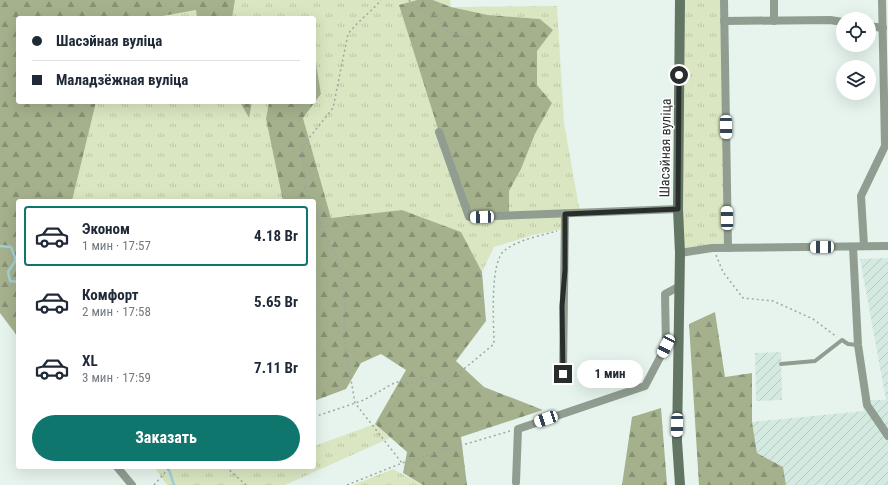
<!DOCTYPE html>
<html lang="ru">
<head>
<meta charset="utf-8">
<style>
  :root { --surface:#fff; --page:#f6f6f7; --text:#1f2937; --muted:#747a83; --line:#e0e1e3; --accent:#0f766e }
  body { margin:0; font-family:"Roboto Condensed",sans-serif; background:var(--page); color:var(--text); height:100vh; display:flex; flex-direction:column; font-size:15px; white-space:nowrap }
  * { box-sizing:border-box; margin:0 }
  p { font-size:13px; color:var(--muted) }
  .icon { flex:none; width:22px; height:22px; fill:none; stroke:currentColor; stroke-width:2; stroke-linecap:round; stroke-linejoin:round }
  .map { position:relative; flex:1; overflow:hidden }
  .drawer { position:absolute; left:16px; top:199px; width:300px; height:270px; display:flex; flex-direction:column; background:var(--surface); border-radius:4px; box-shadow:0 4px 16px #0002 }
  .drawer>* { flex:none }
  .top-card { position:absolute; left:16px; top:16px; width:300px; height:88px; border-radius:4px; box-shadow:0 4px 16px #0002; display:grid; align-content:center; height:88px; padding:0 16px; background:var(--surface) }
  .tools { position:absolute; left:836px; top:12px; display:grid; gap:8px }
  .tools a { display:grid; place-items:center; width:40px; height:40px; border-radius:50%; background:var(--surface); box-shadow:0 4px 16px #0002; font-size:20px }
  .end { position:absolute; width:18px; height:18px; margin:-9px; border:5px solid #292e2c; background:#fff; box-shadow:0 0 0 2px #fff }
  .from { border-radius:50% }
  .bubble { position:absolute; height:28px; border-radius:14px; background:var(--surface); box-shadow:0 4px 16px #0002; font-size:13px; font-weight:700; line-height:28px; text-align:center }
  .car { position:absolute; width:12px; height:24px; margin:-12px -6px; border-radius:5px; box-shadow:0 0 3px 1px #0007; background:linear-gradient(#fff 24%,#345 0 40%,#fff 0 76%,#345 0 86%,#fff 0) }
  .top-card b { display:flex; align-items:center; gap:14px; height:38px; font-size:15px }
  .top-card b+b { border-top:1px solid var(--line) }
  .top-card i { width:10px; height:10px; background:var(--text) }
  ul { padding:7px 0 0; list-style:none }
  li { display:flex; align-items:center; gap:12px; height:60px; margin:0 8px 6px; padding:0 8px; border:2px solid transparent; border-radius:4px }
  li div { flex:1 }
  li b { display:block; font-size:15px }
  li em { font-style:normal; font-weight:700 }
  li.current { border-color:var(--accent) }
  li>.icon { width:36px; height:36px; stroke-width:1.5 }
  .primary-button { display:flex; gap:8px; margin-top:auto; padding:8px 16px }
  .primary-button a { flex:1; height:46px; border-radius:24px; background:var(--accent); color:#fff; font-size:16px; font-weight:700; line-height:46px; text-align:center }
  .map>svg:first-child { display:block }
  .industrial { fill:url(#industrial-furrows) }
  .grass { fill:url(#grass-tufts) }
  .forest { fill:url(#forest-firs) }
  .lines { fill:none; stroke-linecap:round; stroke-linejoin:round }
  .stream { stroke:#a0cfd8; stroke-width:2.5 }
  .path { stroke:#9da7a2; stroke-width:1.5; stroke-dasharray:2 3; stroke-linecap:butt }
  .service { stroke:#909d90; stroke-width:4 }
  .minor { stroke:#909d90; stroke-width:8 }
  .secondary { stroke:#637563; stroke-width:10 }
  .route { stroke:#292e2c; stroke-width:5 }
  .labels { text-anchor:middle; stroke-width:3; stroke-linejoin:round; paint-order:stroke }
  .street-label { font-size:14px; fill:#292e2c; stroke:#fff }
</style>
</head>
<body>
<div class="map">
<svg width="888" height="485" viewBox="0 0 888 485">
  <defs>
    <pattern id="industrial-furrows" width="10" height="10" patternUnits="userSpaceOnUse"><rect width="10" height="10" fill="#d4eae0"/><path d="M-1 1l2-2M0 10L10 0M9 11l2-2" fill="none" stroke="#b6c9c0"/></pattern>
    <pattern id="grass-tufts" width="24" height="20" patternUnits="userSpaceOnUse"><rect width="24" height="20" fill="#dae6c1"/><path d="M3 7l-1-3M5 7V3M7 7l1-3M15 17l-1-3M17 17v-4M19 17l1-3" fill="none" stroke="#bbc6a6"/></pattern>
    <pattern id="forest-firs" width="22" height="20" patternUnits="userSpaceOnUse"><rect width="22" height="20" fill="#a5b18d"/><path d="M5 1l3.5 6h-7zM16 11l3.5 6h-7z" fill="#869073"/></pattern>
  </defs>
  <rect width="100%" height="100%" fill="#e6f4ed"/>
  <g class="industrial">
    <path d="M888,258v227h-102l-3,-18 -26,-14 -5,-31 112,-11 -2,-11h24l-26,-141z"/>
    <path d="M781,352l1,48 -26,1 -1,-48z"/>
  </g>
  <g class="grass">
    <path d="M235,0h182l-18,5 110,211v-25l12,-22 14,-35 17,-31 -15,-18v-34l16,-21 -13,-11 -52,-4 -37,-8 -18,-7h17l1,7 106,-1 7,117 16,90 -15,1 -2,15 -30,6 -39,12 -12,25 -21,-40 -59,-22 -71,8 -28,-100 18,-24 -7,-43v-33h-82z"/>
    <path d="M681,0h43l4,248 -48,5z"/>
    <path d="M196,10l1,8h-46l2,-1z"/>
    <path d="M96,102h144l9,16 3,-16h17l-3,17 17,82h-211z"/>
    <path d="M375,424l15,14 -105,47h-118l-13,-18h160v-21z"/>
    <path d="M393,469l30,16h-70z"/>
  </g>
  <g class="forest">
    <path d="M0,0h235l-3,18h-35l-1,-8 -45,8h-133v84h78l-24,99h-54v136l-18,-24z"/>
    <path d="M417,0h16l18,7 37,8 52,4 13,11 -16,21v34l15,18 -17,31 -14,35 -12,22v25l-40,1 -30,-85 -40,-127z"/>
    <path d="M314,51l7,43 -18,24 28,100 71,-8 59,22 21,40 4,49 -30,40 28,26 59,23 -82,27 6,48h-44l-20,-12 4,-21 -32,-28 31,-54 -25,-16 -20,9 -15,26 -32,12v-200h-31l-17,-82 3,-17h45z"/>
    <path d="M240,102h12l-3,16z"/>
    <path d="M715,312l10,65 27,-4v49l5,31 26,14 3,18h-87l-10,-161z"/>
    <path d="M661,408l6,77h-45l10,-68z"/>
  </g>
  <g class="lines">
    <g class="stream">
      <path d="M0,246l11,1 5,13 -8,12 2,9 8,1"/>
      <path d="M168,467l6,18"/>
    </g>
    <g class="path">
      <path d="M409,0l5,7 21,8 12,16 47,18 7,7"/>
      <path d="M306,186l5,15"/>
      <path d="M296,201l10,-15 -5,-38 32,-40 15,-74c10,-13 23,-22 33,-34"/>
      <path d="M314,208l25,56 6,36 -1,39 11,64 47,60"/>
      <path d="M716,255l7,17 20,26 30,3 40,18 24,18"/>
      <path d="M314,417l50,-17 32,-18 14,1 13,-6 24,6 47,-39c0,-19 -5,-83 11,-94 15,-11 35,-14 52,-19"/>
      <path d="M226,467l20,18"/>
      <path d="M154,485l16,-18"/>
      <path d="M347,485l55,-22 108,-32"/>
    </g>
    <path class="service" d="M781,364l34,-3 27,-21 6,4 10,1"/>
    <g class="minor">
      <path d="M724,0l4,248"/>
      <path d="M724,21l106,-1 13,2"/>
      <path d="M774,21v-21"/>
      <path d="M869,26l14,2"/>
      <path d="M439,132l30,85 209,-8"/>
      <path d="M864,246l-3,-50 24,-50 -3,-146"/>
      <path d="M853,247l5,98 9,60 21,31"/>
      <path d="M680,253l32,-5 176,-2"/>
      <path d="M563,374l2,-160"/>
      <path d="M117,467l15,18"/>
      <path d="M516,482l2,-53 127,-43 21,-40 -1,-52 15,-8"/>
    </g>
    <path class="secondary" d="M680,485l-3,-44 3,-188 -2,-44 2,-209"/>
  </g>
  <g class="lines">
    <path class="route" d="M563,374l-1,-68 3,-36v-56l113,-5 1,-134"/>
  </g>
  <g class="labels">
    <g class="street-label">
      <text transform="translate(665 148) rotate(-89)" y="5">Шасэйная вуліца</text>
    </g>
  </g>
</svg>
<div class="tools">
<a><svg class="icon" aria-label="locate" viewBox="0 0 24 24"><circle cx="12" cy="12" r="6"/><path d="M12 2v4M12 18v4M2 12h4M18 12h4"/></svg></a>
<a><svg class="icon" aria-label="layers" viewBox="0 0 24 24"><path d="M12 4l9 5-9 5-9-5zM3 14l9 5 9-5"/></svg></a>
</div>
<i class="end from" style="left:679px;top:75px"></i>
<i class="end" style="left:563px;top:374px"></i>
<div class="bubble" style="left:577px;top:360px;width:66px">1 мин</div>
<i class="car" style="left:726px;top:127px;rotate:179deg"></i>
<i class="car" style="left:482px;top:217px;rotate:268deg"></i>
<i class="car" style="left:727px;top:218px;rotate:359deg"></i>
<i class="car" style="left:822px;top:247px;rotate:269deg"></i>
<i class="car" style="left:666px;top:346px;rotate:207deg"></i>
<i class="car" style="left:546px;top:419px;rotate:251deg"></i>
<i class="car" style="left:677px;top:425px;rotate:181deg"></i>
<div class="top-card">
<b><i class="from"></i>Шасэйная вуліца</b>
<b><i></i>Маладзёжная вуліца</b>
</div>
<section class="drawer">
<ul>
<li class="current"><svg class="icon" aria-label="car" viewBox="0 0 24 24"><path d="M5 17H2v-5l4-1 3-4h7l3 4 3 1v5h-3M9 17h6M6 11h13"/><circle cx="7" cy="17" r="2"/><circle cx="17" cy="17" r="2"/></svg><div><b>Эконом</b><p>1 мин · 17:57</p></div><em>4.18 Br</em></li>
<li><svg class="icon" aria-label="car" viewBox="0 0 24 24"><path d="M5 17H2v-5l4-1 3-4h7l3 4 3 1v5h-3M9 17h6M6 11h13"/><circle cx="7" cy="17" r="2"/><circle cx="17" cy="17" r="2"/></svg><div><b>Комфорт</b><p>2 мин · 17:58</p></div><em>5.65 Br</em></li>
<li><svg class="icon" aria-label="car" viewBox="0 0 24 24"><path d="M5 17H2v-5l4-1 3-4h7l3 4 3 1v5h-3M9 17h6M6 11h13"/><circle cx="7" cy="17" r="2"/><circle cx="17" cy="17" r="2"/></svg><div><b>XL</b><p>3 мин · 17:59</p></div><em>7.11 Br</em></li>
</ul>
<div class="primary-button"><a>Заказать</a></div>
</section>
</div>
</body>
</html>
